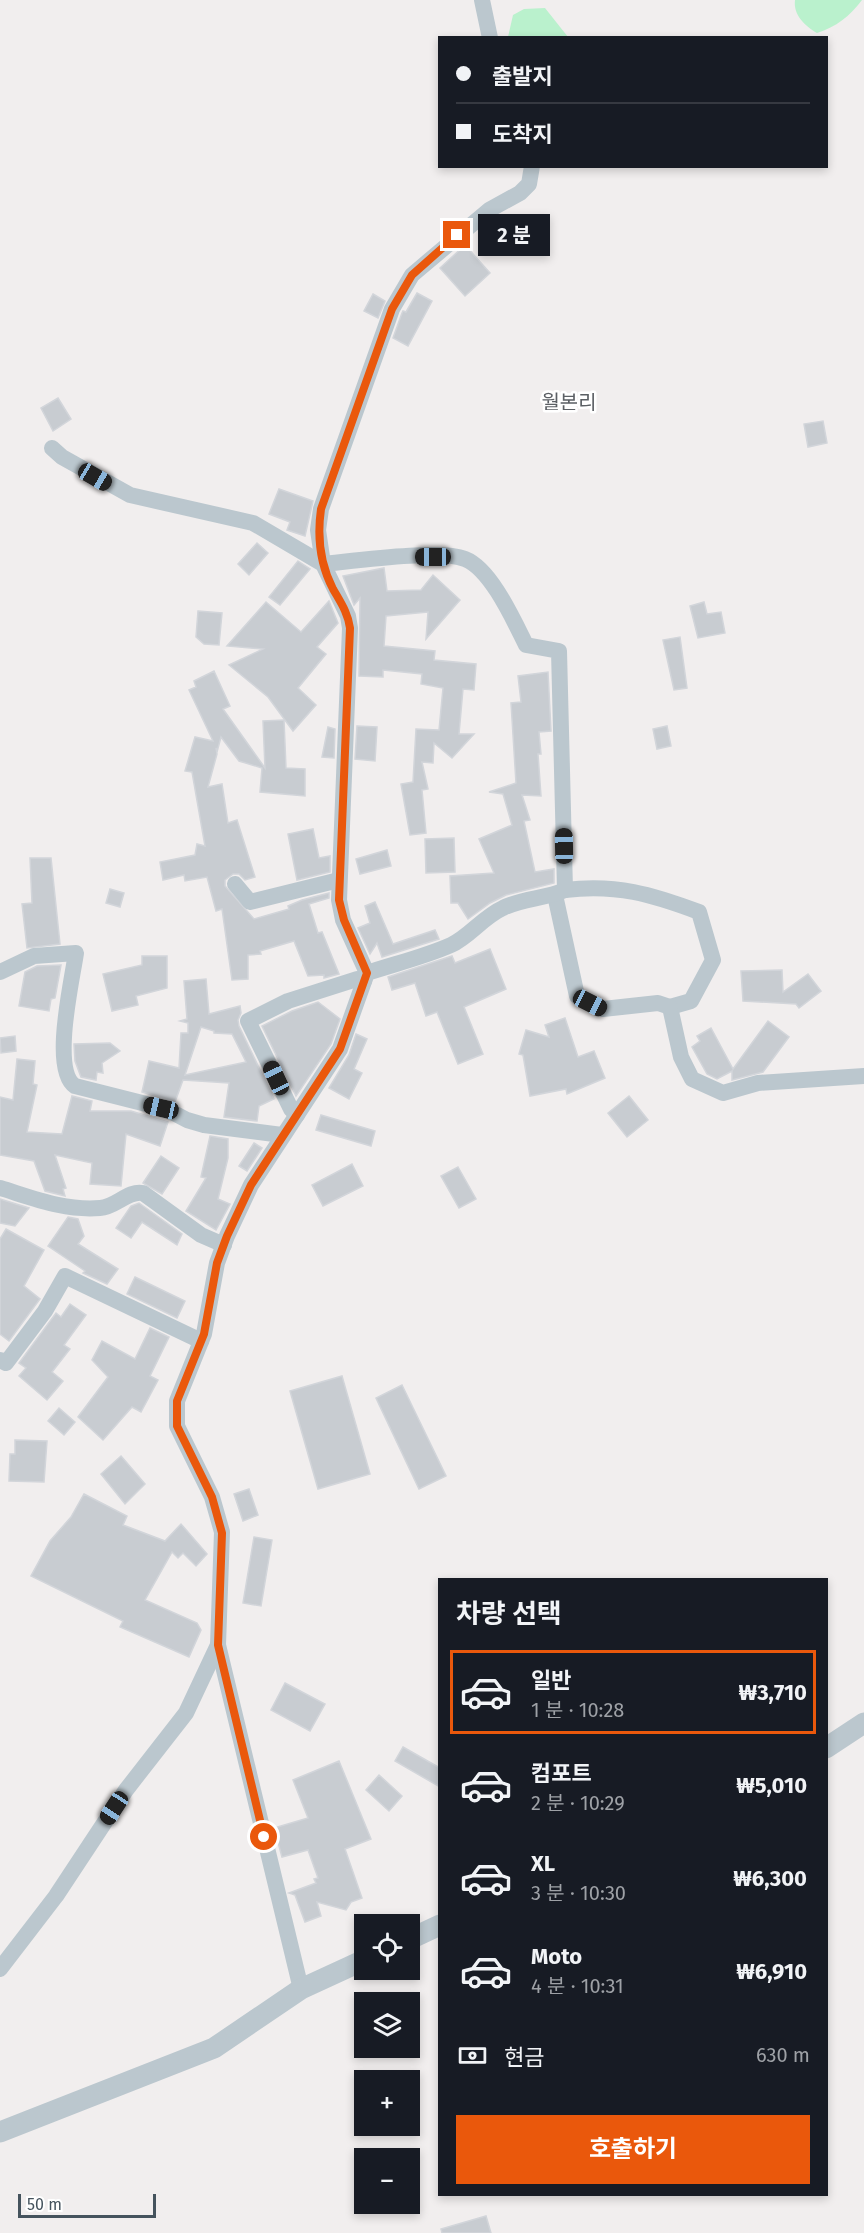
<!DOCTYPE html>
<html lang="ko">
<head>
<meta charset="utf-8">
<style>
  :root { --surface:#171b24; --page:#242831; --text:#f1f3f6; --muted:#9ea1a6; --line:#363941; --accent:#ea580c }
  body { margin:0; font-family:"Fira Sans","Noto Sans KR",sans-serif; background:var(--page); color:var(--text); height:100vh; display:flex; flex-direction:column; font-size:22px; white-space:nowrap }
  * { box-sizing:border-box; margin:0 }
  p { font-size:20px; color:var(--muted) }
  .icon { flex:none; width:33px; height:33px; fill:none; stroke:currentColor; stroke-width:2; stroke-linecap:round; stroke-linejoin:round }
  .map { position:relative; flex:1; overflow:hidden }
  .panel { position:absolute; left:438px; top:1578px; width:390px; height:618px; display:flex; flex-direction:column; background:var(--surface); border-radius:0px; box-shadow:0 3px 9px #0003 }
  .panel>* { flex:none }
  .hud { position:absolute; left:438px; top:36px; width:390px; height:132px; border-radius:0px; box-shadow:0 3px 9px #0003; display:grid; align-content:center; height:132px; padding:0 18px; background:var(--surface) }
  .fabs { position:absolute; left:354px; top:1914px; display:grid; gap:12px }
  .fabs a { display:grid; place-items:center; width:66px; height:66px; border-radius:0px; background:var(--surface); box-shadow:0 3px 9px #0003; font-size:30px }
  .scale { position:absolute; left:18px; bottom:15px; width:138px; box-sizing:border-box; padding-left:6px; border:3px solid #45535d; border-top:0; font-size:16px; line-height:21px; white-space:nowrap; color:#45535d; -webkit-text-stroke:4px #fff; paint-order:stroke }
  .end { position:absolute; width:27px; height:27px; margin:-14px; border:8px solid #ea580c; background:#fff; box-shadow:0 0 0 3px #fff }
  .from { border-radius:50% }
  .bubble { position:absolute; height:42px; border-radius:0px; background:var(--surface); box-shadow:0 3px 9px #0003; font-size:20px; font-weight:700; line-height:42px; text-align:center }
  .car { position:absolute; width:18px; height:36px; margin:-18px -9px; border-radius:8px; box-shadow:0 0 4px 2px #0007; background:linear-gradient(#222 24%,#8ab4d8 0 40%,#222 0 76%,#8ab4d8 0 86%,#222 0) }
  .hud b { display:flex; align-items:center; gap:21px; height:57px; font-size:22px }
  .hud b+b { border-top:2px solid var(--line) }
  .hud i { width:15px; height:15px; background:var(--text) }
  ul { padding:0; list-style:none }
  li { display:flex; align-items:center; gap:18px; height:84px; margin:0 12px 9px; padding:0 6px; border:3px solid transparent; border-radius:0px }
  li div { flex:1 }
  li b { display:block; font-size:22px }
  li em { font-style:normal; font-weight:700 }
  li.selected { border-color:var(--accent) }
  li>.icon { width:54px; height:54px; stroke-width:1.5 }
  h2 { padding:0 18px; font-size:27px; line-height:72px }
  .pay { display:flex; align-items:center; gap:15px; height:66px; padding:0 18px; font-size:22px }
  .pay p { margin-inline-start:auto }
  .primary-button { display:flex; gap:12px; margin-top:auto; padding:12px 18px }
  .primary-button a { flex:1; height:69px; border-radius:0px; background:var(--accent); color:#fff; font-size:24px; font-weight:700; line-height:69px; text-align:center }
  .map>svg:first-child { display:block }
  .green { fill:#baf1cd }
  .building { fill:#c8ccd1; stroke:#d2d5da; stroke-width:1.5; fill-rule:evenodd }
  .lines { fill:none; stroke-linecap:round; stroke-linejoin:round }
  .minor { stroke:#bbc7ce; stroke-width:16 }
  .tertiary { stroke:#bbc7ce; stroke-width:21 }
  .route { stroke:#ea580c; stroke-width:8 }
  .labels { text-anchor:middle; stroke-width:5; stroke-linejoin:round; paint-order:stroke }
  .quarter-label { font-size:20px; fill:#5b5f64; stroke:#fff }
</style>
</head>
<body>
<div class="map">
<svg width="864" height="2233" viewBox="0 0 864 2233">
  <rect width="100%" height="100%" fill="#f1eeee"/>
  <g class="green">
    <path d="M795,0h67c-12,16 -26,27 -45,33 -12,-7 -24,-18 -22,-33z"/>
    <path d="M545,8l23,29h-60l5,-22 11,-6z"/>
  </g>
  <g class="building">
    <path d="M465,245l25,28 -25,23 -25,-28z"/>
    <path d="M417,293l15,8 -24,45 -15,-8 9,-25 1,-2 3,1z"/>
    <path d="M373,294l12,7 -7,17 -14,-7z"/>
    <path d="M58,398l13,21 -18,12 -12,-23z"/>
    <path d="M823,421l4,22 -19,4 -4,-23z"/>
    <path d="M279,489l34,12 -8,35 -18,-6 3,-8 -21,-8z"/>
    <path d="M257,543l11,10 -19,22 -11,-11z"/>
    <path d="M298,561l12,8 -30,36 -11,-8z"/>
    <path d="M384,568l3,23 34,-1 12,-15 27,25 -34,39 2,-27 -42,4 -2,30 51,5 -1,9 42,4 -2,26 -11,-1 -4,45h15l-22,24 -18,-15 -1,20 -11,-1 6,27 -6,1 4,43 -16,2 -9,-51 12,-2 3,-53 23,1 4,-42 -22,-4 1,-10 -39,-4v7l-24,-1 1,-78 -6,7 -11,-29z"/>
    <path d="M329,601l9,22 -21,24 9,7 -28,34 18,17 -23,26 -25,-34 -39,-32 34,-16 -36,-3 39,-44 35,30z"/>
    <path d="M704,602l3,12 14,-2 4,21 -27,5 -8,-32z"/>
    <path d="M198,611l24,2 -3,32 -15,-1 -8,-7z"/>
    <path d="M680,637l7,51 -13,2 -11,-50z"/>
    <path d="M214,671l16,35 -7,3 42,59 -2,-47 21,-1 2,48 19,1v27l-45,-4 2,-24 -23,-7 -18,-24 -4,15 -1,-4 1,6 -9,33 14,-3 6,39 9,-3 18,57 -10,3 -6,-6h-6l-8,6v6l29,33 35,-10 -1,-3 14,-6 27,-7v5l-20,6 9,29 4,-1 17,42 -15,4v-3l-16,1 -14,-35 -34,10 1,3 -13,1v24l-16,1 -10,-71 -6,2 -9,-34 -22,4 -1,-6 -21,5 -3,-18 35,-7 2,-11 8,2 -13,-74 -7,-1 10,-34 18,4 -24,-51 7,-3 -2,-6z"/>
    <path d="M548,672l3,59 -12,1 2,22h-3l3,42 -19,-1 8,25 -6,1 11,51 19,-3v14l-48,12 -16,8 -22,16 -10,-16h-7l-1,-27 44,-3 -15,-34 33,-14 -9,-31 -14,-2 27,-9 -5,-80 10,-1 -3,-26z"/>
    <path d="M357,726l20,1 -2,34 -20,-2z"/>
    <path d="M667,726l4,20 -14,3 -4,-20z"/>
    <path d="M328,727l7,2 -1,29 -12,-1z"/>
    <path d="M313,829l6,29 11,-2v16l-33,8 -9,-46z"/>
    <path d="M454,838l1,34 -29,1 -1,-34z"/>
    <path d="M387,850l4,16 -31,8 -4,-15z"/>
    <path d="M30,858h21l9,86 -33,4 -5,-44 10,-1z"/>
    <path d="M110,889l14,4 -4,14 -14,-4z"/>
    <path d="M375,902l18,42 42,-14 4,9 -57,18 -5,-14 -7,11 -12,-26 12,-5 -5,-17z"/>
    <path d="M490,949l16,40 -42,18 19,47 -25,10 -21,-52 -11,4 -11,-33 -23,7 -4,-13 64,-21 3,7z"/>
    <path d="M142,956h25v32l-31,8 2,9 -26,6 -9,-37 39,-9z"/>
    <path d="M61,965l-6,33 -4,1 -2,12 -30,-5 6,-34 12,-6z"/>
    <path d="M782,970l1,22 25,-18 13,17 -22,17 -3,-4 -53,-3 -2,-30z"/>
    <path d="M206,979l3,35 31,-8 1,7 -3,7 1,6 35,73 -15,7 -2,15 -33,-4 5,-34 -46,-3 -8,22 -33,-10 7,-31 30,7 2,-35h7v-10l-8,-2 7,-2 -3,-38zM201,1027l13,4v2l18,1 14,28 -61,13z"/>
    <path d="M318,1002l22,17 -9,25 -35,52 -34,-70 30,-15z"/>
    <path d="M565,1018l13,39 16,-6 11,27 -38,16 -1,-5 -36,7 -7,-41 -4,-1 7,-24 23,7 -4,-12z"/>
    <path d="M768,1021l21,16 -26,35 -31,8v-9l-15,8 -10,-5 -15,-27 8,-6 -3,-5 14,-8 22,41z"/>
    <path d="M356,1034l11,5 -13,30 8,4 -13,26 -20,-11 20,-33z"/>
    <path d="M15,1036l1,15 -15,2 -1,-15z"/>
    <path d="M110,1043l10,8 -18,12 1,10 -6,-1 -1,8 -15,-3 -6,-16 -1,-17z"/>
    <path d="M17,1059l18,2 -2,23 4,1 -10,47 35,2 10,-38 20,5 -2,10h41l37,11 -8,24 -34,-12 -5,52 -31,-2 2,-21 -37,-8 11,33 -3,1 2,7 -20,-5 -11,-30 -34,-6v-58l13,3z"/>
    <path d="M629,1096l19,24 -21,17 -19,-24z"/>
    <path d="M321,1115l54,16 -4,15 -55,-16z"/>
    <path d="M210,1136l18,3v19l-10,41 12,5 -14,26 -30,-19 20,-33 -5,-1z"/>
    <path d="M254,1143l8,5 -15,23 -8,-5z"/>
    <path d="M161,1156l18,12 -17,26 -19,-11z"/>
    <path d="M352,1164l11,22 -40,20 -11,-21z"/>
    <path d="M458,1167l18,32 -17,9 -18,-32z"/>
    <path d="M0,1199l29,9 -14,18 -15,-3z"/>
    <path d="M139,1203l43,31 -5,11 -35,-23 -11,16 -15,-10 15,-22z"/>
    <path d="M68,1217l10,2 6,17 -6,8 40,25 -11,15 -24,-11 2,-2 -37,-25z"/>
    <path d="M6,1229l38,21 -20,36 16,13 -31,42 -9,-7v-95z"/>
    <path d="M135,1277l50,24 -8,17 -50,-24z"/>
    <path d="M70,1304l16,11 -22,30 6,4 -18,23 11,9 -16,19 -28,-24 7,-8 -7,-5 37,-50 5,4z"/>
    <path d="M150,1328l19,9 -19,39 8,4 -17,32 -9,-5 -29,33 -25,-23 30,-40 -16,-17 10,-19 33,18z"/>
    <path d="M342,1376l28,98 -52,15 -28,-98z"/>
    <path d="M402,1385l44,91 -27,13 -43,-91z"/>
    <path d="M59,1408l16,14 -11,13 -16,-14z"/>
    <path d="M15,1440l32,1 -3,41 -35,-1 1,-27h5z"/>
    <path d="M121,1456l24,28 -20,20 -24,-30z"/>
    <path d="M249,1489l9,26 -15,6 -9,-27z"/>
    <path d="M84,1494l43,22 -4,9 42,16 16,-17 26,30 -11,12 -13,-13 -5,5 -6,-6 -27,48 52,23 4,7 -12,27 -69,-30 3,-6 -92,-45 19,-35 21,-24z"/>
    <path d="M254,1537l18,3 -11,66 -18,-3z"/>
    <path d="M285,1683l40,21 -15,27 -39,-21z"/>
    <path d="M403,1747l37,21v19l-45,-26z"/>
    <path d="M339,1761l32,78 -26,10 17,49 -11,4 -5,8 -29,-8 4,14 -16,6 -10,-27 -6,-2 27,-10 -2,-4 4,-1 -10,-28 -26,7 -8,-29 34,-10 -15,-38z"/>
    <path d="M379,1775l23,21 -13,15 -23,-21z"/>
    <path d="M486,2216l5,17h-49l-1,-4z"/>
  </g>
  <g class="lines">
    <g class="minor">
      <path d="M482,0l8,38"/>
      <path d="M52,448l10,9 68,38 123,28 70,41 25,52 2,12 -11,272 4,20 24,53"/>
      <path d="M235,884l15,18 89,-22"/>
      <path d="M565,890c52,-6 86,4 134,22l14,48 -22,41 -21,6 11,50 11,22 31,14 35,-10 106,-7"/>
      <path d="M555,895l22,101 26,13 55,-6 12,4"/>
      <path d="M0,972l34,-16 42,-3c-4,28 -25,117 -1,133l91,23 21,11 17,5 78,10"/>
      <path d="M297,1115l-6,-6 -43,-88 40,-20 69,-22 7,2"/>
      <path d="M0,1188c33,10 65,23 100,20 16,-1 28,-18 43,-15l58,42 23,10"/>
      <path d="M0,1360l6,3 39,-52 20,-35 136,65"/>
      <path d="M0,1969l56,-73 70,-106 60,-77 32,-68"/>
      <path d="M301,1989l-83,-344 4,-113 -10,-35 -35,-71v-25l27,-67 13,-71 10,-27 24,-51 89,-136 27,-76c27,-9 57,-16 84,-28 18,-8 32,-28 52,-37 20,-10 42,-9 62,-18l-6,-239 -33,-6c-12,-24 -35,-76 -61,-86 -26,-10 -111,2 -142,5l-5,-34 3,-21 71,-200 20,-34 77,-65 31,-17 9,-9 3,-18"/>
    </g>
    <g class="tertiary">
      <path d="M826,1748l38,-25"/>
      <path d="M410,1939l30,-14"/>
      <path d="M0,2132l214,-84 87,-59 63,-29"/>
    </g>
  </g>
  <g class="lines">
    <path class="route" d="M264,1837l-46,-192 4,-112 -10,-36 -35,-71v-25l27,-67 13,-71 10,-27 24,-51 89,-136 27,-76 -23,-53 -5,-20 11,-272c-2,-15 -9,-25 -17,-39 -13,-25 -16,-52 -12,-80l71,-200 20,-34 45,-40"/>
  </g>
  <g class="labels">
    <g class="quarter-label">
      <text x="569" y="409">월본리</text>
    </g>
  </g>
</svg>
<div class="fabs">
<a><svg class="icon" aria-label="locate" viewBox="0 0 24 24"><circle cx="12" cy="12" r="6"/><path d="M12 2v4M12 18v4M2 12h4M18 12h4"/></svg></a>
<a><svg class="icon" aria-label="layers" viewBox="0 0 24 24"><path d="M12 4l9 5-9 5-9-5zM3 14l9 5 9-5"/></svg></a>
<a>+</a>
<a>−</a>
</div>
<div class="scale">50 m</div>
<i class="end from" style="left:264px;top:1837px"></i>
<i class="end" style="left:457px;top:235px"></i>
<div class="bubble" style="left:478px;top:214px;width:72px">2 분</div>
<i class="car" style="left:95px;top:477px;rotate:120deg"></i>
<i class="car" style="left:433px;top:557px;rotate:270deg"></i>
<i class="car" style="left:564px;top:846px;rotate:359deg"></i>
<i class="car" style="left:590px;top:1003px;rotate:117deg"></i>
<i class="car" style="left:276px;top:1078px;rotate:335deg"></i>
<i class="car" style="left:161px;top:1108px;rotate:283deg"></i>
<i class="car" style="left:114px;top:1808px;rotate:213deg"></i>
<div class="hud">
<b><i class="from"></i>출발지</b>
<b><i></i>도착지</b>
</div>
<section class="panel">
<h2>차량 선택</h2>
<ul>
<li class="selected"><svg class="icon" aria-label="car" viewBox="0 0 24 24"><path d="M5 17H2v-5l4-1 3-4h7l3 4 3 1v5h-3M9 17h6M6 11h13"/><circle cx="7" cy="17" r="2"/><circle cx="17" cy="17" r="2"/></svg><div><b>일반</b><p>1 분 · 10:28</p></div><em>₩3,710</em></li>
<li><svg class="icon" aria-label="car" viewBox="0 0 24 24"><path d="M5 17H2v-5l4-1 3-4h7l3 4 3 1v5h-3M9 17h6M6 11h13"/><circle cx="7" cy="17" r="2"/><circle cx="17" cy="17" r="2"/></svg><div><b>컴포트</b><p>2 분 · 10:29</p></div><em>₩5,010</em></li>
<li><svg class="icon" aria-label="car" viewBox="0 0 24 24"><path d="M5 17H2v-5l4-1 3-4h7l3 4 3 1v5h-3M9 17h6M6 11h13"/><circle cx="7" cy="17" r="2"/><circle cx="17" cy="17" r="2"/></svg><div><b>XL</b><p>3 분 · 10:30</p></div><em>₩6,300</em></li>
<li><svg class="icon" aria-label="car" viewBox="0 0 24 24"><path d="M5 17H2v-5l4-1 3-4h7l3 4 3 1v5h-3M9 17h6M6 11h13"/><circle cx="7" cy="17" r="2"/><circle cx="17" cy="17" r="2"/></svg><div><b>Moto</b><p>4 분 · 10:31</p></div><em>₩6,910</em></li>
</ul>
<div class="pay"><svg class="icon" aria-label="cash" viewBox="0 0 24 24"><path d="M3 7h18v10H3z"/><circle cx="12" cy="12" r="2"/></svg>현금<p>630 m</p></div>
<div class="primary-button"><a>호출하기</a></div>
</section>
</div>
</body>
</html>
